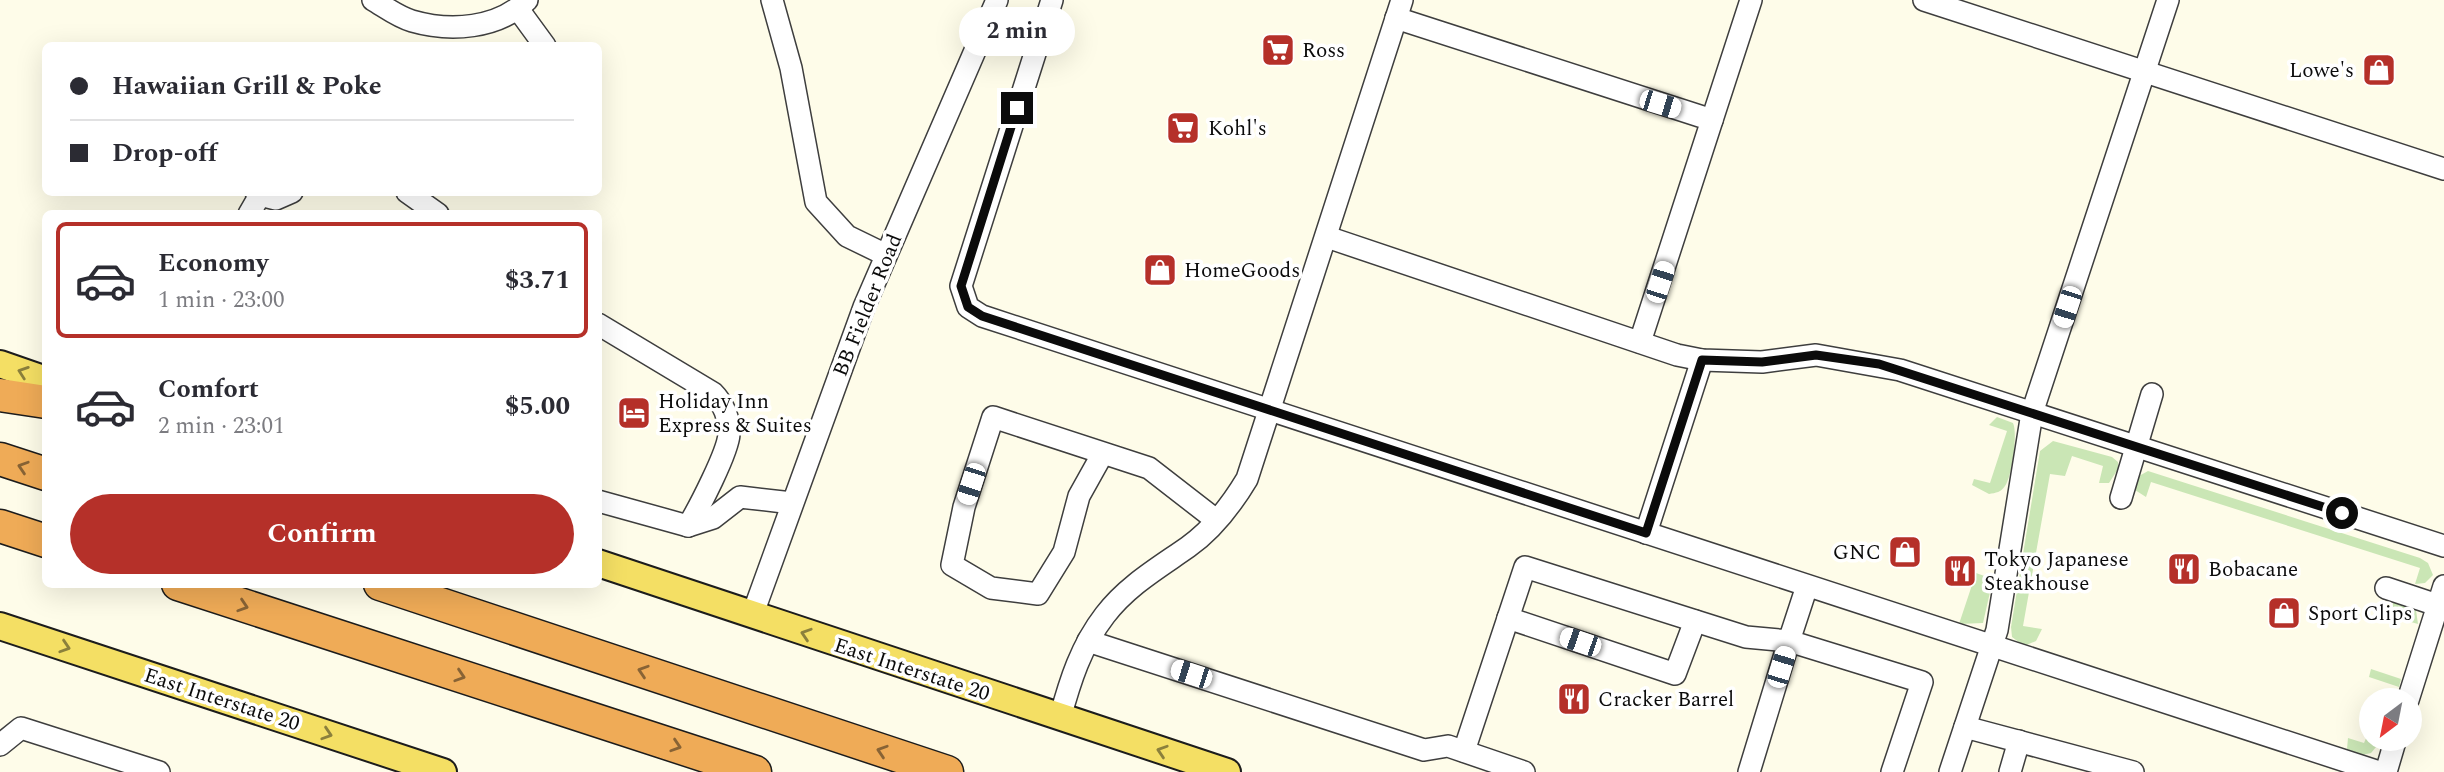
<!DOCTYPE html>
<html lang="en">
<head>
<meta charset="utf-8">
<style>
  :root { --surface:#fff; --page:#f7f7f7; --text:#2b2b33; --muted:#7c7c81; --line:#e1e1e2; --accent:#b53029 }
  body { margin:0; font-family:Spectral,serif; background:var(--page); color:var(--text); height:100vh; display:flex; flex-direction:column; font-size:26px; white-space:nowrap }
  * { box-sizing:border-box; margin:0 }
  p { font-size:23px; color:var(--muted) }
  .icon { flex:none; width:38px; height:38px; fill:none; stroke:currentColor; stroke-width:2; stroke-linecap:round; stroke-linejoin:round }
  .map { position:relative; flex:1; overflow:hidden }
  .sheet { position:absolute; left:42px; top:210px; width:560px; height:378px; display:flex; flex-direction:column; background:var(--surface); border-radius:10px; box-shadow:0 7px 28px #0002 }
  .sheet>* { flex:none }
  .banner { position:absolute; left:42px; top:42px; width:560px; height:154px; border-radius:10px; box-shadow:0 7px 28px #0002; display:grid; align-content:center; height:154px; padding:0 28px; background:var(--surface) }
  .needle { width:46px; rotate:212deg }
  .fabs { position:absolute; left:2359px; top:688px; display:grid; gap:14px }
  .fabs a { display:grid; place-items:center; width:63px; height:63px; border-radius:50%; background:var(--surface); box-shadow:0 7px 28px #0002; font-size:35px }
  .end { position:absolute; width:32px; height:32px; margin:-16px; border:9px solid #0b0b0b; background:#fff; box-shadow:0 0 0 4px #fff }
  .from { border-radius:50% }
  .bubble { position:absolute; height:49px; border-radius:24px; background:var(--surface); box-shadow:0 7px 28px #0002; font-size:23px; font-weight:700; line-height:49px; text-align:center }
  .car { position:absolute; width:21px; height:42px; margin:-21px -10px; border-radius:9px; box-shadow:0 0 5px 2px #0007; background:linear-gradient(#fff 24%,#345 0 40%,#fff 0 76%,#345 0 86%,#fff 0) }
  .banner b { display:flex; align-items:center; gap:24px; height:66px; font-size:26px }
  .banner b+b { border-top:2px solid var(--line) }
  .banner i { width:18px; height:18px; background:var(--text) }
  ul { padding:12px 0 0; list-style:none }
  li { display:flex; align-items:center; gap:21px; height:116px; margin:0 14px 10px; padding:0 14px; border:4px solid transparent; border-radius:10px }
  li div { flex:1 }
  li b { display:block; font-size:26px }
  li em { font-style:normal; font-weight:700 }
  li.selected { border-color:var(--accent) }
  li>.icon { width:63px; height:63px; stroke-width:1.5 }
  .action { display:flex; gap:14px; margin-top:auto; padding:14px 28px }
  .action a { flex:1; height:80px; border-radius:42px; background:var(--accent); color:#fff; font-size:28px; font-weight:700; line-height:80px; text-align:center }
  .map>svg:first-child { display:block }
  .green { fill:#cae6b5 }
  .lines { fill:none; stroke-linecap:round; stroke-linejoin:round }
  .minor-casing { stroke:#3e3e3e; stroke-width:24 }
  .major-casing { stroke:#1c1c1c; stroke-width:30 }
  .highway-casing { stroke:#1c1c1c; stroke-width:35 }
  .minor { stroke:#fff; stroke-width:21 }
  .major { stroke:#f4df64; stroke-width:26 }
  .highway { stroke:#efab57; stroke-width:32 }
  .oneway { stroke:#8b803c }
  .oneway2 { stroke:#886335 }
  .route { stroke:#0b0b0b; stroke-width:9 }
  .labels { text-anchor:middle; stroke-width:7; stroke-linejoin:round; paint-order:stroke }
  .poi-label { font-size:21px; fill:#0b0b0b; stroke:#fff; text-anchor:start }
  .street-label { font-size:21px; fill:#0b0b0b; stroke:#fff }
</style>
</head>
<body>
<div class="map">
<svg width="2444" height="772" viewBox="0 0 2444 772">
  <rect width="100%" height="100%" fill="#fefce9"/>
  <g class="green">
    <path d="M1997,417l16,6c5,10 -1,54 -8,63 -4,6 -9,7 -16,8l-17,-9 2,-6 16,4 17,-52 -18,-6z"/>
    <path d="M2053,441l59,16 6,5v7l-9,14h-10l4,-17 -31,-10 -7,20 -15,-2 -27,152 19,3 -6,12 -12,5 -12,-9 -1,-10 29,-176z"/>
    <path d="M2148,471l272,87 8,5 5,12 -8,8 -10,1 5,-16 -269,-86 -5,15 -11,-7 4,-14z"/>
    <path d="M1976,573l17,6 -10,44 -24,1z"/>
    <path d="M2394,601l22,9 2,14 -14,-4 2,-8 -15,-4z"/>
    <path d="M2371,669l30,10 -2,8 -30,-10z"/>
    <path d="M2367,736l14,5 -10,12 -9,2 -15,-6 1,-11 16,5z"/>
  </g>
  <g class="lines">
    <defs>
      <g id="minor">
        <path d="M373,0c12,7 25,17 39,21 38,11 86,8 115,-21"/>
        <path d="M772,0l19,68 25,134 31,34 39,19"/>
        <path d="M1052,0l-91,286 7,21 14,9 1397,456"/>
        <path d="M1924,0l520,169"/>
        <path d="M518,9l27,37"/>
        <path d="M1396,18l316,102 -72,222"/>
        <path d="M1712,120l39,-120"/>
        <path d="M407,192l31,22"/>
        <path d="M260,195l16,4 16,-7"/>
        <path d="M249,214l11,-19 -4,-3"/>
        <path d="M1327,237l350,118 25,5 60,2 54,-7 84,15 544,176"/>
        <path d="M598,324l115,69c10,10 17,26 16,41 -1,18 -30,74 -41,92"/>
        <path d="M1103,453l-24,43 -15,56 -26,42 -47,-6 -39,-23 12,-58 29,-90 156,51 67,52"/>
        <path d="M2121,498l31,-104"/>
        <path d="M598,501l90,25 25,-8 27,-21 52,6"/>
        <path d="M1646,533l56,-173"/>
        <path d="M2386,588l51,17"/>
        <path d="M752,616l112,-309 133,-307"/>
        <path d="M1508,618l167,56 20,-53"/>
        <path d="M1088,641l336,109 24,-4 76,26"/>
        <path d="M2408,700l36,-114"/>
        <path d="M1060,718c10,-37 21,-72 45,-103 22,-29 53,-47 83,-68 24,-17 44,-43 59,-68l155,-479"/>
        <path d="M1965,727l168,45"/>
        <path d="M0,745l21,-17 138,44"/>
        <path d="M1464,751l61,-184 221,70 43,4 18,-55"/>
        <path d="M1749,772l40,-131 133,41 -30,90"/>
        <path d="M1950,772l47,-142 35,-217 136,-413"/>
        <path d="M2010,772l9,-31"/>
        <path d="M2386,772l10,-34"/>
      </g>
      <g id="major">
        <path d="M0,364l46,16"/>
        <path d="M598,563l629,209"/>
        <path d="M0,626l443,146"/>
      </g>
      <g id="highway">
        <path d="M0,395l46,7"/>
        <path d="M0,459l46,15"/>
        <path d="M0,526l46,15"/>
        <path d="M178,584l577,188"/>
        <path d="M380,584l567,188"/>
      </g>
    </defs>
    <use href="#minor" class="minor-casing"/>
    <use href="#major" class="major-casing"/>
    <use href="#highway" class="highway-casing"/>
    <use href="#minor" class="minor"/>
    <use href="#major" class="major"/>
    <use href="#highway" class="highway"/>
  </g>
  <defs><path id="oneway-chevron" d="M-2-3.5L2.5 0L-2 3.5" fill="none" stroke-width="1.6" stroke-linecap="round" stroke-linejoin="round" transform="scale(1.75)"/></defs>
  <g class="oneway">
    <use href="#oneway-chevron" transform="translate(23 372) rotate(-161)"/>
    <use href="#oneway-chevron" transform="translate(806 634) rotate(-162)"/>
    <use href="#oneway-chevron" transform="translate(65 647) rotate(18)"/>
    <use href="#oneway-chevron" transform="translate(327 734) rotate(18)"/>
    <use href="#oneway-chevron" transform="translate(1162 751) rotate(-162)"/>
  </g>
  <g class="oneway2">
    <use href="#oneway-chevron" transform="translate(23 467) rotate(-162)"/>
    <use href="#oneway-chevron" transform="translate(243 606) rotate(18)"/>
    <use href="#oneway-chevron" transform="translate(643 671) rotate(-162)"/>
    <use href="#oneway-chevron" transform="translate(460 676) rotate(18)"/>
    <use href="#oneway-chevron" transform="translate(676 746) rotate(18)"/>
    <use href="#oneway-chevron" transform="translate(882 751) rotate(-162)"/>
  </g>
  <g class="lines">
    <path class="route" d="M1017,108l-56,178 7,21 14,9 664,217 56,-173 60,2 54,-7 63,9 463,149"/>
  </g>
  <defs>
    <symbol id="supermarket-square" viewBox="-11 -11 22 22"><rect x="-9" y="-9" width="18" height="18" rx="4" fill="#b53029" stroke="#fff"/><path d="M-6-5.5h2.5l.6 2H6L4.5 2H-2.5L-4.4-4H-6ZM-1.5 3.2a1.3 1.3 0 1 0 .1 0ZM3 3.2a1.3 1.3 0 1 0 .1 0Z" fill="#fff"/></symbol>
    <symbol id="shop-square" viewBox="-11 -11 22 22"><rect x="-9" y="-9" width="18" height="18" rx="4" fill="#b53029" stroke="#fff"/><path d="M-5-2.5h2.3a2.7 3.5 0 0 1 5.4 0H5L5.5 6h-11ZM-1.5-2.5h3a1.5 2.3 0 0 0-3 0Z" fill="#fff"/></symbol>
    <symbol id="hotel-square" viewBox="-11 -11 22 22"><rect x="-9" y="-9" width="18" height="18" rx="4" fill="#b53029" stroke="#fff"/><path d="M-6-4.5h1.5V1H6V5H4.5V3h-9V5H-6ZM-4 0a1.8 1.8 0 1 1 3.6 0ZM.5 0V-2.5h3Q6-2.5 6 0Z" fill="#fff"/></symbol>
    <symbol id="restaurant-square" viewBox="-11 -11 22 22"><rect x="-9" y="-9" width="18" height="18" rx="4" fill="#b53029" stroke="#fff"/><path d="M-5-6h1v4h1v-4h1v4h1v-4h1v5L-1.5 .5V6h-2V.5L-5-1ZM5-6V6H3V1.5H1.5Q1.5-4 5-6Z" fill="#fff"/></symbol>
  </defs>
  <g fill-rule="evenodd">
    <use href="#supermarket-square" x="1259" y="31" width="38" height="38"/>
    <use href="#shop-square" x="2360" y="51" width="38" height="38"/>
    <use href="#supermarket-square" x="1164" y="109" width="38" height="38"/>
    <use href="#shop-square" x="1141" y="251" width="38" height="38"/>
    <use href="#hotel-square" x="615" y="394" width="38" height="38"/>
    <use href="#shop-square" x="1886" y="533" width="38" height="38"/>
    <use href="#restaurant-square" x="2165" y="550" width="38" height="38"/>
    <use href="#restaurant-square" x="1941" y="552" width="38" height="38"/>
    <use href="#shop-square" x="2265" y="594" width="38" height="38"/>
    <use href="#restaurant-square" x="1555" y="680" width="38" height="38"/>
  </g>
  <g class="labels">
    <g class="poi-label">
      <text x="1302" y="57">Ross</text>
      <text x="2354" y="77" text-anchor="end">Lowe's</text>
      <text x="1208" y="135">Kohl's</text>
      <text x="1184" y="277">HomeGoods</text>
      <text x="658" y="408">Holiday Inn<tspan x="658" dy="24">Express &amp; Suites</tspan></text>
      <text x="1881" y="559" text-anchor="end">GNC</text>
      <text x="1984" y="566">Tokyo Japanese<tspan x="1984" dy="24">Steakhouse</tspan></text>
      <text x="2208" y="576">Bobacane</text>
      <text x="2308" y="620">Sport Clips</text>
      <text x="1598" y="706">Cracker Barrel</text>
    </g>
    <g class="street-label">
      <text transform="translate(867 305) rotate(-68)" y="7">BB Fielder Road</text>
      <text transform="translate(912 669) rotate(18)" y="7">East Interstate 20</text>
      <text transform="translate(222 699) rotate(18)" y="7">East Interstate 20</text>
    </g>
  </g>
</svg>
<div class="fabs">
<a><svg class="needle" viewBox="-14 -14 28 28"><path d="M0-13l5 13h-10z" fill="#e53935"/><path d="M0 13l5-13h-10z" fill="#7c7c81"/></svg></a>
</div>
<i class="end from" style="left:2342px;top:513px"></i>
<i class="end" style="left:1017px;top:108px"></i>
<div class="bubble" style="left:959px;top:7px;width:116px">2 min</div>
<i class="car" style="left:1660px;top:104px;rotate:107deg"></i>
<i class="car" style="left:1660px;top:282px;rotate:18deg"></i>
<i class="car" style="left:2067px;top:307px;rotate:198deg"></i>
<i class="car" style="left:971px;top:484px;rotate:198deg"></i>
<i class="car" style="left:1580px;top:642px;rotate:289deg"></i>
<i class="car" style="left:1781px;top:667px;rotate:17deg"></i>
<i class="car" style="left:1191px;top:674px;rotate:288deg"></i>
<div class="banner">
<b><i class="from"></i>Hawaiian Grill &amp; Poke</b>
<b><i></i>Drop-off</b>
</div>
<section class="sheet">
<ul>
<li class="selected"><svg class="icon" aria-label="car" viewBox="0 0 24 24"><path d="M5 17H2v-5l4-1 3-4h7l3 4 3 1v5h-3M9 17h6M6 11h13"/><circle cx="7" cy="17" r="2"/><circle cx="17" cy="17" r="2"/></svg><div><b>Economy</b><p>1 min · 23:00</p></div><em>$3.71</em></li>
<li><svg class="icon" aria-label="car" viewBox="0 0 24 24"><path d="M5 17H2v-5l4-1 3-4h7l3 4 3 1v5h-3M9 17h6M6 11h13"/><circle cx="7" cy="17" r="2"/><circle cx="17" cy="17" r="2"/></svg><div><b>Comfort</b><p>2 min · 23:01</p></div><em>$5.00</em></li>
</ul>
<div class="action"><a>Confirm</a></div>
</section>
</div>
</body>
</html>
